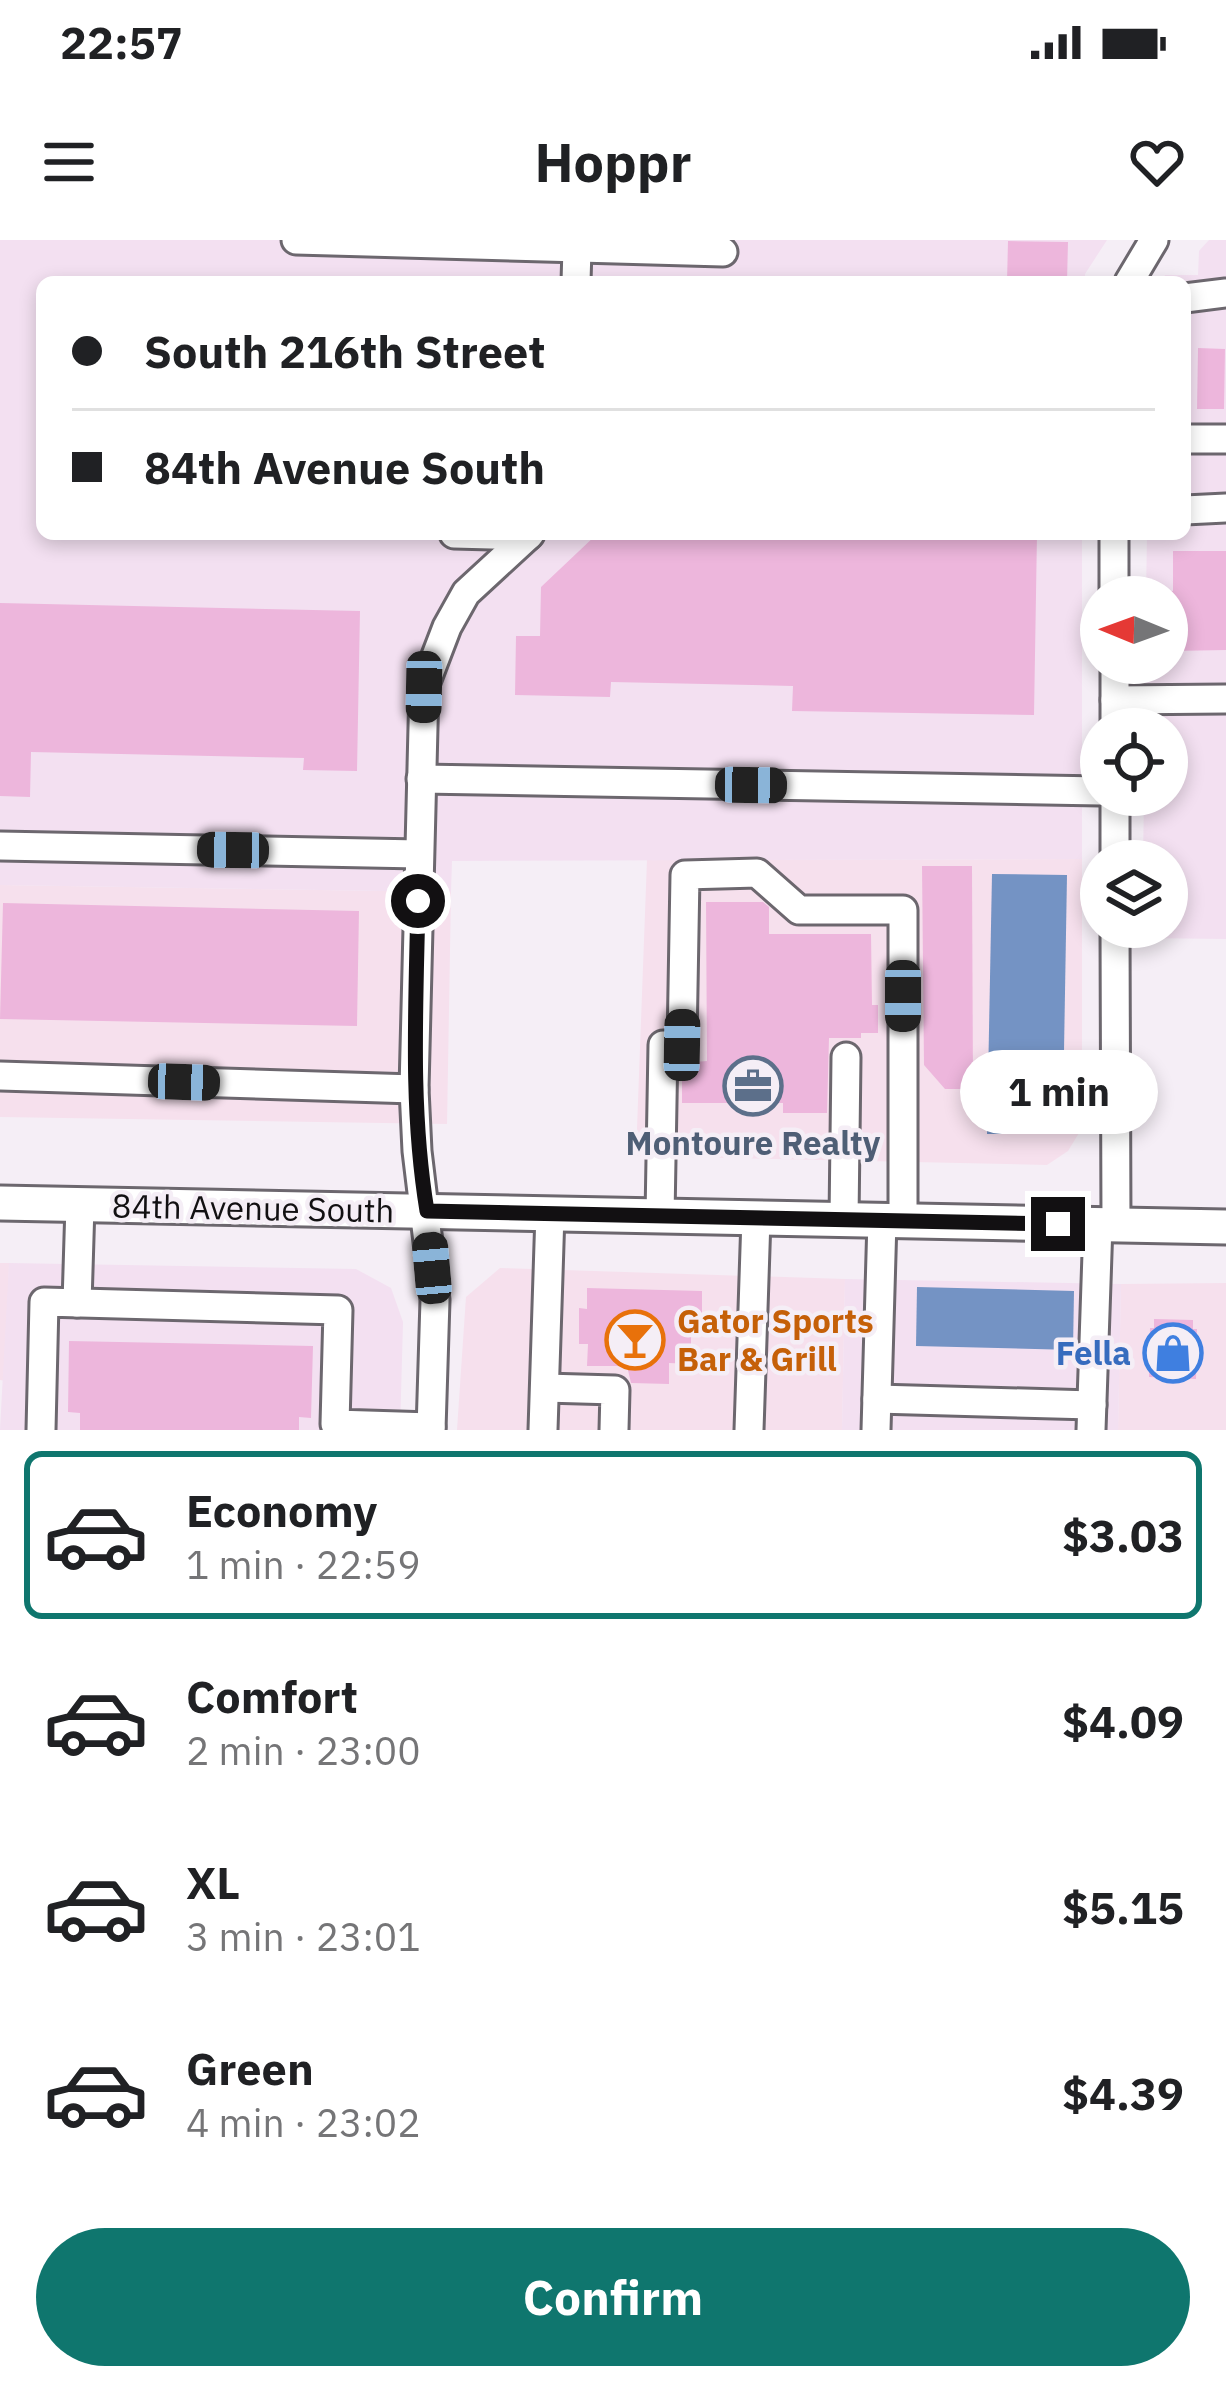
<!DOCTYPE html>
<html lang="en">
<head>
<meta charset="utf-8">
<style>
  :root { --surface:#fff; --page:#f2f2f2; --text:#202124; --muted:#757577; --line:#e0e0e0; --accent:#0f766e }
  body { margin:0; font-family:"IBM Plex Sans",sans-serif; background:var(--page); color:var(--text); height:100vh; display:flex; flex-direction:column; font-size:45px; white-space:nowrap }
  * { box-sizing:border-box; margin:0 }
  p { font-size:39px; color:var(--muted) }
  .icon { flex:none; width:66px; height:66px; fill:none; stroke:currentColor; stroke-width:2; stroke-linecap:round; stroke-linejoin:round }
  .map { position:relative; height:1190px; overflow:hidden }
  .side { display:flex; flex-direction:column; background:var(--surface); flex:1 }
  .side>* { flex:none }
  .top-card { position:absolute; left:36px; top:36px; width:1155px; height:264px; border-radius:18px; box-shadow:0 6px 18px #0003; display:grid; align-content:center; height:264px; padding:0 36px; background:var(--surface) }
  .needle { width:78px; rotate:271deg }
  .fabs { position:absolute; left:1080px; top:336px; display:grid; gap:24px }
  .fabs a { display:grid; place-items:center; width:108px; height:108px; border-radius:50%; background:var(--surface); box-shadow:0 6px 18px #0003; font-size:60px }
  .end { position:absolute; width:54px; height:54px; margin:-27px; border:15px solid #121012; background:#fff; box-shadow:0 0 0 6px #fff }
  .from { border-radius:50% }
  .bubble { position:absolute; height:84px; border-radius:42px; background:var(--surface); box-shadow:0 6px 18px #0003; font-size:39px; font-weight:700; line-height:84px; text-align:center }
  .car { position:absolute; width:36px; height:72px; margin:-36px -18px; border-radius:15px; box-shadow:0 0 9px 3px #0007; background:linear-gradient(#222 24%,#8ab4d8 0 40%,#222 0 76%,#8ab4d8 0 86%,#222 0) }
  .top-card b { display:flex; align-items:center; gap:42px; height:114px; font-size:45px }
  .top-card b+b { border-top:3px solid var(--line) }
  .top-card i { width:30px; height:30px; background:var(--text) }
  ul { padding:21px 0 0; list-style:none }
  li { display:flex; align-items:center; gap:36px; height:168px; margin:0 24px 18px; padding:0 12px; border:6px solid transparent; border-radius:18px }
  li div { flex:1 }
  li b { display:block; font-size:45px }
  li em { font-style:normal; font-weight:700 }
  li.current { border-color:var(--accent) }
  li>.icon { width:108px; height:108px; stroke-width:1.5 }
  .cta { display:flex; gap:24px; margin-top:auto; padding:24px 36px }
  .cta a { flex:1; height:138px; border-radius:72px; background:var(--accent); color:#fff; font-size:48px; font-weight:700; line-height:138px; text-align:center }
  .status { display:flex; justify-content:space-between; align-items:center; height:84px; padding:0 60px; background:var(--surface); direction:ltr }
  .status svg { height:33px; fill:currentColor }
  header { display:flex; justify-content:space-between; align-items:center; height:156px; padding:0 36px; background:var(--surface); font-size:54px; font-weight:700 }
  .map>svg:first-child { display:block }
  .commercial { fill:#f6e0ed }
  .industrial { fill:#f3e0f1 }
  .water { fill:#7493c4 }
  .building { fill:#edb6dc }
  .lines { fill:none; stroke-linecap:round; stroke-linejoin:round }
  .minor-casing { stroke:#6c676e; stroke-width:33 }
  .major-casing { stroke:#6c676e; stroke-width:39 }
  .minor { stroke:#fff; stroke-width:27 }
  .major { stroke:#fff; stroke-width:33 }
  .route { stroke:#121012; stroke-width:15 }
  .labels { text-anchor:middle; stroke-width:9; stroke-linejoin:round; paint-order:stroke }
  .service-label { font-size:33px; font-weight:bold; fill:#4e5e75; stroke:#f5eef6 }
  .street-label { font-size:33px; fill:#121012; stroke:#f5eef6 }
  .food-label { font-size:33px; font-weight:bold; fill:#c56008; stroke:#f5eef6; text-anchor:start }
  .shop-label { font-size:33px; font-weight:bold; fill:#366cbe; stroke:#f5eef6; text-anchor:end }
</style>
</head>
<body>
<div class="status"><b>22:57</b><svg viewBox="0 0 49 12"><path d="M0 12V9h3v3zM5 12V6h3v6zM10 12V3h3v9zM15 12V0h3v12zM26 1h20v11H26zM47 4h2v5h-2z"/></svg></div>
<header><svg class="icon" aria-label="menu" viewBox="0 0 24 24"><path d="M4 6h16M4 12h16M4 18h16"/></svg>Hoppr<svg class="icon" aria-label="heart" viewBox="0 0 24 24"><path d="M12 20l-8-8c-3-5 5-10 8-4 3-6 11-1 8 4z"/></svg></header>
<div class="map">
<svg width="1226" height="1190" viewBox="0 0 1226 1190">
  <rect width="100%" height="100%" fill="#f5eef6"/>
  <g class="commercial">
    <path d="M1082,619v269l-14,23 -21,14 -411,-9 11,-296z"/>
    <path d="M0,645l451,7 -4,232 -447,-7z"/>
    <path d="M0,1023h9l-3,118 -6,-1z"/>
    <path d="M500,1028l345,11 -3,151h-385l9,-133z"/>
    <path d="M1226,1043v147h-108l3,-146z"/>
  </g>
  <g class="industrial">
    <path d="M0,0h1107l-22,34v8h-1043v252h1040v325l-630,2 -1,31 -451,-7z"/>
    <path d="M1209,0h17v699l-83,-1v-11h24v-66h-24l1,-66h23v-66h-22v-66h22v-66h-21l1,-63h38v-252h-23l3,-7h33l1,-24z"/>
    <path d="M9,1023l347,6 35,19 12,34 -3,108h-400z"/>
    <path d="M845,1039l276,5 -3,146h-276z"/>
  </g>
  <g class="water">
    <path d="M992,634l75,1 -4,235c-26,18 -44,25 -76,24z"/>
    <path d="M917,1047l157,4 -1,59 -157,-4z"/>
  </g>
  <g class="building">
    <path d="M1008,1l60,1 -1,40h-60z"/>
    <path d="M1198,108l27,1 -1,60h-27z"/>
    <path d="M597,294h440l-3,181 -242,-4 1,-25 -182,-4 -1,15 -95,-2 1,-59h24l1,-49z"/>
    <path d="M1173,311h53v99l-54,1 -5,-60h6z"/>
    <path d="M0,363l360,8 -3,160 -54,-1 1,-12 -273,-6 -1,45 -30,-1z"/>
    <path d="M922,626h50l1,223h-28l-21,-24z"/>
    <path d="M706,662h57l6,5v27h102l1,71h6v28h-17v5h-32l-2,75h-44v-10h-101v-40l25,-2z"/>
    <path d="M3,663l356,8 -2,115 -357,-7z"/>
    <path d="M587,1048l115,3v42l-11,4v27l-22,-1v21l-38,-1 -4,-17h-40l1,-22h-9v-36l8,1z"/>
    <path d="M1154,1079l39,1v9h4l-1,50 -47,-2 1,-49h4z"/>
    <path d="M69,1101l244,5 -2,72 -12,-1v13h-219v-17l-12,-1z"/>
  </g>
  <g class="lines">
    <defs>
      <g id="minor">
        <path d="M296,0l427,12"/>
        <path d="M576,42l1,-34"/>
        <path d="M1129,42l25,-42"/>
        <path d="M1185,58l41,-5"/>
        <path d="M1185,199h41"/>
        <path d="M1185,270l41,-2"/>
        <path d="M454,294l74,2"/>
        <path d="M1114,294v63"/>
        <path d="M1115,423v66"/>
        <path d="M1115,460l111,-1"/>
        <path d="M421,539l680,12"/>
        <path d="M1115,555v66"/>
        <path d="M0,606l419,8"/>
        <path d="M1115,687l1,298"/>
        <path d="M0,836l414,13"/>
        <path d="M660,976l3,-171h19l3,-170 72,-2 42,37h104v311"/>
        <path d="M844,979l2,-162"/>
        <path d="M77,1063l3,-98"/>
        <path d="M545,1148l70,2 -1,40"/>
        <path d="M877,1159l215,6"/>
        <path d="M41,1190l3,-128 294,8 -3,114 96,3"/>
        <path d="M431,1190l4,-130 -18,-149 -3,-62 10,-402 23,-60 19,-34 64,-59"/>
        <path d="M543,1190l7,-217"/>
        <path d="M749,1190l7,-212"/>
        <path d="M876,1190l6,-210"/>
        <path d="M1091,1190l7,-206"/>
      </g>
      <path id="major" d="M0,963l1226,24"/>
    </defs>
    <use href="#minor" class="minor-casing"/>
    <use href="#major" class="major-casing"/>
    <use href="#minor" class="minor"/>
    <use href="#major" class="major"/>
  </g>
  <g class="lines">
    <path class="route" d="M418,661c-2,104 -8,207 9,310l631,13"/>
  </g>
  <defs>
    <symbol id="office-ring" viewBox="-11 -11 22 22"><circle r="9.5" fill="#f5eef6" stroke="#5c6f8a" stroke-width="1.5"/><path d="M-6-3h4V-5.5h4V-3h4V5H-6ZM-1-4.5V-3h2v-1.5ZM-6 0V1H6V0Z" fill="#5c6f8a"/></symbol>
    <symbol id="bar-ring" viewBox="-11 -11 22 22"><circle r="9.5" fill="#f5eef6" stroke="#e8710a" stroke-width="1.5"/><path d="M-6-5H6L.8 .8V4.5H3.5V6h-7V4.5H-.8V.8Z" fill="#e8710a"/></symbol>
    <symbol id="shop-ring" viewBox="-11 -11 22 22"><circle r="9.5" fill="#f5eef6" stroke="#3f7fe0" stroke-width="1.5"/><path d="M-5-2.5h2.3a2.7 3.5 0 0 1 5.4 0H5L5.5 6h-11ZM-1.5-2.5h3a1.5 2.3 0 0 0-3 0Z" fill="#3f7fe0"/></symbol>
  </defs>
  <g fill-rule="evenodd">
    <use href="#office-ring" x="720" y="813" width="66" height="66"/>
    <use href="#bar-ring" x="602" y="1067" width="66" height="66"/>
    <use href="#shop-ring" x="1140" y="1080" width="66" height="66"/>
  </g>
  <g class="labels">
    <g class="service-label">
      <text x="753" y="915">Montoure Realty</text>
    </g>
    <g class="street-label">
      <text transform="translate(253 968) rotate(1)" y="12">84th Avenue South</text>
    </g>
    <g class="food-label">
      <text x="677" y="1093">Gator Sports<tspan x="677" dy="38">Bar &amp; Grill</tspan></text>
    </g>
    <g class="shop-label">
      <text x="1131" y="1125">Fella</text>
    </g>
  </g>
</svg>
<div class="fabs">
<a><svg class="needle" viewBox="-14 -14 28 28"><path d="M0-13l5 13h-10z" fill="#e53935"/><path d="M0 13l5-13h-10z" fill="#757577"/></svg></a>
<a><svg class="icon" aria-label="locate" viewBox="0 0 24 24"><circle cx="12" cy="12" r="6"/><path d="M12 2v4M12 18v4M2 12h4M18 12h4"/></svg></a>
<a><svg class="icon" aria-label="layers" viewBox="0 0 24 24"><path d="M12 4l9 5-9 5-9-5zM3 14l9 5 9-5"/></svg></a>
</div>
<i class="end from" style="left:418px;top:661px"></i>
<i class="end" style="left:1058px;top:984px"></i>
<div class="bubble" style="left:960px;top:810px;width:198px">1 min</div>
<i class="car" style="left:424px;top:447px;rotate:181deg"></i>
<i class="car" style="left:751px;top:545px;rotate:91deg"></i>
<i class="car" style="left:233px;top:610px;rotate:271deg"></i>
<i class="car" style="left:903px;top:756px;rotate:180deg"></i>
<i class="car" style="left:682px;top:805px;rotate:1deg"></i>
<i class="car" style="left:184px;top:842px;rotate:92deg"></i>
<i class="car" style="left:432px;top:1028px;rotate:355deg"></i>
<div class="top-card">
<b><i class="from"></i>South 216th Street</b>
<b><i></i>84th Avenue South</b>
</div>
</div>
<section class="side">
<ul>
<li class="current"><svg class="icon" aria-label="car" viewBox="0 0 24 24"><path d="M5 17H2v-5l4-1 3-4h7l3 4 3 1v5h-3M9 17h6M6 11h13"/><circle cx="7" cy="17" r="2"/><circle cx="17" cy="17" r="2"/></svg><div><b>Economy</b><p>1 min · 22:59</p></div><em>$3.03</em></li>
<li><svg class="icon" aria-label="car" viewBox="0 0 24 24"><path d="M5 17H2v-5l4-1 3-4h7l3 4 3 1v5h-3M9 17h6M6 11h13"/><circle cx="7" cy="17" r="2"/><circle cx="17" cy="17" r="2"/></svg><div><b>Comfort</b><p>2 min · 23:00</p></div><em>$4.09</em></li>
<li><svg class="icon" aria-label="car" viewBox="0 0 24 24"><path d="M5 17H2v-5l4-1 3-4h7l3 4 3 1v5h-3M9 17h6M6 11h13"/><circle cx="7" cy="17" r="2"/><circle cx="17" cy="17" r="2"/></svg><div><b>XL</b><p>3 min · 23:01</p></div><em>$5.15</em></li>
<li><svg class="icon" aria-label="car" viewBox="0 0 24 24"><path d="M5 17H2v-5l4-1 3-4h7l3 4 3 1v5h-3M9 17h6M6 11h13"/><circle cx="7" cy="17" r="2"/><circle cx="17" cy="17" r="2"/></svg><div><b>Green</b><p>4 min · 23:02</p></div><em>$4.39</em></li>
</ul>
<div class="cta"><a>Confirm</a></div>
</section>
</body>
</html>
